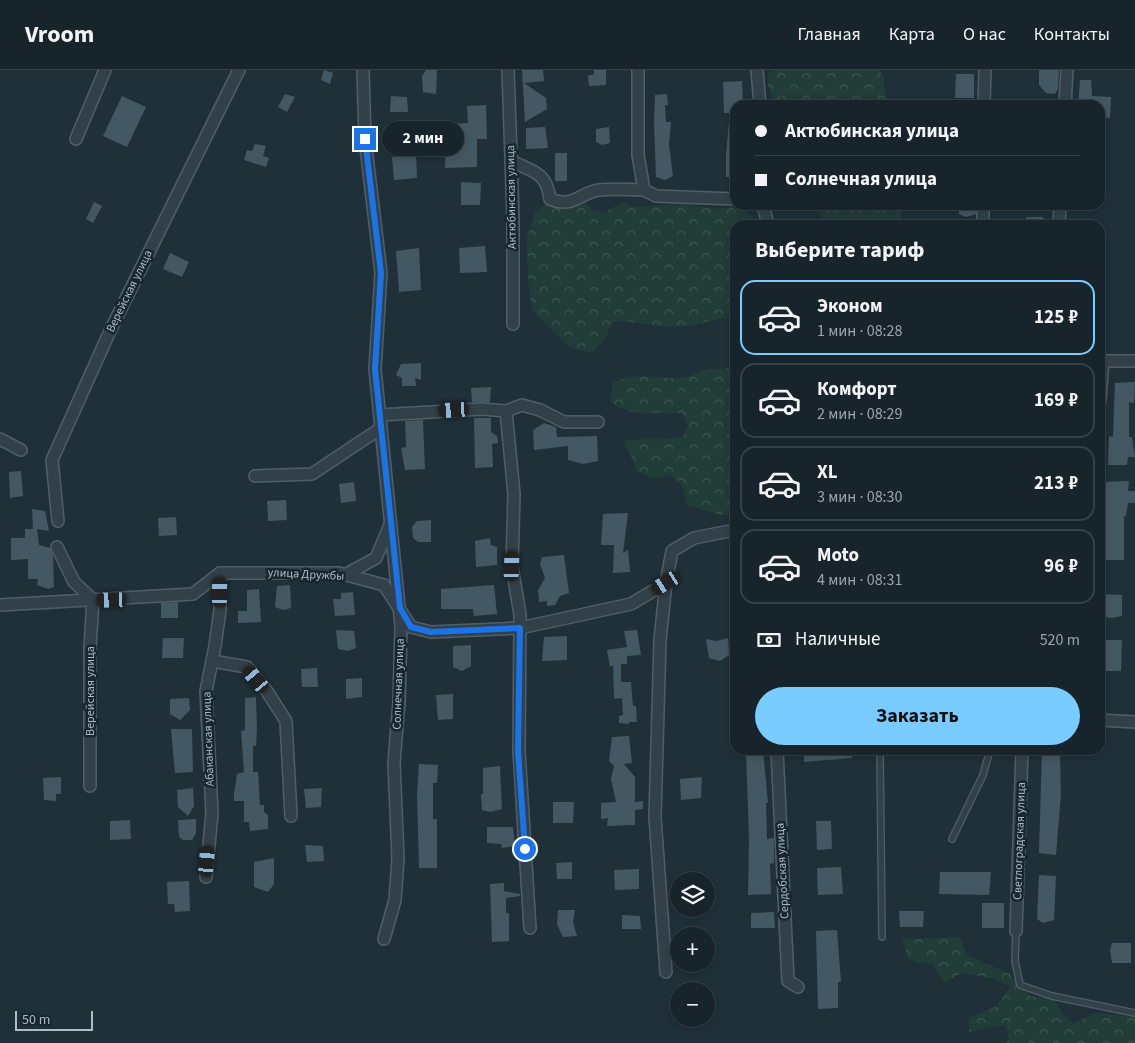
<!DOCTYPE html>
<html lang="ru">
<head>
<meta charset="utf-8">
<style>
  :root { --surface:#17242b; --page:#202c33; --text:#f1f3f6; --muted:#9ea4a9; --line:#364147; --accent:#79ccff }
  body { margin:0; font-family:"Source Sans 3",sans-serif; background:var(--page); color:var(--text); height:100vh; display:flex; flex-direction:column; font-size:19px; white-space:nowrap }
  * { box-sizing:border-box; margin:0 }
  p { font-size:16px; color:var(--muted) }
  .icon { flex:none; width:28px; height:28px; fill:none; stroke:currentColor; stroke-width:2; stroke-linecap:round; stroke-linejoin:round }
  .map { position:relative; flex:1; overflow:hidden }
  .panel { position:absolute; left:730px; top:150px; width:375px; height:535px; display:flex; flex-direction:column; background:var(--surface); border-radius:15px; box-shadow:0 2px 8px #0003,0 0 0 1px var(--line) }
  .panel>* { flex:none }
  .banner { position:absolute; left:730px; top:30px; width:375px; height:110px; border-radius:15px; box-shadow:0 2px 8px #0003,0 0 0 1px var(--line); display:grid; align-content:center; height:110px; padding:0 25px; background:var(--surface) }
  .fabs { position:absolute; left:670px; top:802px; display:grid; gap:10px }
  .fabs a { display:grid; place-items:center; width:45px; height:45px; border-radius:50%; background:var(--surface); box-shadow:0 2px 8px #0003,0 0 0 1px var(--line); font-size:25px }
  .scale { position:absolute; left:15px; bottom:12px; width:78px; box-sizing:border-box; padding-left:5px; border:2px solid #acbcc6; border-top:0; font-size:14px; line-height:18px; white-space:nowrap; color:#acbcc6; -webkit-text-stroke:4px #18262e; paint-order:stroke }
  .end { position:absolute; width:22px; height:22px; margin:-11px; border:6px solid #1a73e8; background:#fff; box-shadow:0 0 0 2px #fff }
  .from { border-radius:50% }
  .bubble { position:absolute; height:35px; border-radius:18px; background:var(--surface); box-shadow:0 2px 8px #0003,0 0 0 1px var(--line); font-size:16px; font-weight:700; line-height:35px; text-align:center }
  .car { position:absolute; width:15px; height:30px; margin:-15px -8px; border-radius:6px; box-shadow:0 0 4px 1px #0007; background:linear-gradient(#222 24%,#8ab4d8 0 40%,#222 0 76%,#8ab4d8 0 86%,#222 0) }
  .banner b { display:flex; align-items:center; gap:18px; height:48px; font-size:19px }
  .banner b+b { border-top:1px solid var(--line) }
  .banner i { width:12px; height:12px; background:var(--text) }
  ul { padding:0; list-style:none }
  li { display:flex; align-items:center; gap:15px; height:75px; margin:0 10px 8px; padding:0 15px; border:2px solid var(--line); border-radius:15px }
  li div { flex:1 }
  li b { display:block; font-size:19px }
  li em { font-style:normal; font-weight:700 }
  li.active { border-color:var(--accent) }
  li>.icon { width:45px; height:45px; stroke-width:1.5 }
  h2 { padding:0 25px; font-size:22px; line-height:60px }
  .pay { display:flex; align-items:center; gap:12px; height:55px; padding:0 25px; font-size:19px }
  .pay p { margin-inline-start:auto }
  .cta { display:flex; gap:10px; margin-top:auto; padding:10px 25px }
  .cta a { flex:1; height:58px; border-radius:30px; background:var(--accent); color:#111; font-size:20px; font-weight:700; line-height:58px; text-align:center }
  header { display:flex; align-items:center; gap:30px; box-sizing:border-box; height:70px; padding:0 25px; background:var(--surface); border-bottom:1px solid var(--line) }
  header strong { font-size:24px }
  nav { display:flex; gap:28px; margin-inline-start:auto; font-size:18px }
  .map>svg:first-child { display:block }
  .forest { fill:url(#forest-crowns) }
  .building { fill:#445863 }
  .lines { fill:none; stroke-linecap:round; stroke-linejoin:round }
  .lane-casing { stroke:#505f67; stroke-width:8 }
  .street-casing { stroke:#505f67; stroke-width:14 }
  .lane { stroke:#324149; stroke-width:5.5 }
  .street { stroke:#324149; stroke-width:11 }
  .route { stroke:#1a73e8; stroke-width:6 }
  .labels { text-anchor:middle; stroke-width:5; stroke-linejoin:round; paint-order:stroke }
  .street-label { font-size:12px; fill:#acbcc6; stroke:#18262e }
</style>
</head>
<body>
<header>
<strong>Vroom</strong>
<nav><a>Главная</a><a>Карта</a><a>О нас</a><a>Контакты</a></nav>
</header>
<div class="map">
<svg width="1135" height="973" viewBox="0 0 1135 973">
  <defs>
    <pattern id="forest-crowns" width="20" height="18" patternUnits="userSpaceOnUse" patternTransform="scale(1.25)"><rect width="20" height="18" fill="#223c38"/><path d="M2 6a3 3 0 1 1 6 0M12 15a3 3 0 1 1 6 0" fill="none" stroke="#3f5653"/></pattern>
  </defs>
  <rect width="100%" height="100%" fill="#1f3039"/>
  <g class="forest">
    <path d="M771,0h108l4,6 4,29h-110c-6,-10 -14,-24 -6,-35z"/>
    <path d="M554,127l32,6 7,7 10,3 20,-11 12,5 48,-3 31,5 25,-3 14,11v8h-18v92c-16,0 -31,7 -47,9 -24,3 -47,-4 -71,-5l-5,2 -7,16 -13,14 -23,-6 -37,-37 -4,-29 -1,-44 8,-24z"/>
    <path d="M813,135h87l3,20h-76z"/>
    <path d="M735,296v148l-14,1 -34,-10 -5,-20 -12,-10c-14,6 -21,2 -35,-5 0,-11 -8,-19 -12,-29 21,-4 41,1 60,-5l5,-10 -6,-13c-25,-2 -51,6 -72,-12l3,-18c24,-13 44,-3 69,-5 8,0 15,-6 22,-8 11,-2 21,0 31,-4z"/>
    <path d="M960,867l7,18 43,19 21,23 21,-1 11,18 10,10 23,-11 39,4v26h-129l3,-4 -4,-14 -36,7v-14l28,-12 13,-19 -14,-8 -35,-6 -16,10 -13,-19 -23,-3 -7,-22z"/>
  </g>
  <g class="building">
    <path d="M324,0l9,3 -3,11 -9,-4z"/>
    <path d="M426,0h11l-1,24 -13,-2 -1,-16z"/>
    <path d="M522,0h21l1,11 -20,2 22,15 1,11 -22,13z"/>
    <path d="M594,0h12v15l-17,1 -1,-10 6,-2z"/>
    <path d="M1039,0h20l-1,19 -3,5 -9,-1 -7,-8z"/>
    <path d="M956,4h18v24h-19z"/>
    <path d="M1080,10h11l1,16 19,1 -1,21 -10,-1v-12h-22z"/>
    <path d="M742,11l1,24h-8v8h-11l-1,-31z"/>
    <path d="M285,24l10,3 -8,15 -9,-5z"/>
    <path d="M667,24l1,11h-3l1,17h5l-2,23 4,31 -8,4 -9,-3 -2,-53 1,-29z"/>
    <path d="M122,26l24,11 -19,40 -24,-11z"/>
    <path d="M391,26l16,1 1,15h-18z"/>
    <path d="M486,35l1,34h-10v28l-32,1 1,-44 22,-1 -1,-17z"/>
    <path d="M729,52l6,1v54h-9v-23z"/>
    <path d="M545,57l3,21 -22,1v-21z"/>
    <path d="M609,57l1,16 -8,2 -6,-3v-13z"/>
    <path d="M255,74l11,2 -3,10 6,2 -3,9 -22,-7 3,-10 5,1z"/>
    <rect x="555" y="83" width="12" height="28"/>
    <path d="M416,85l1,23 -23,2 -2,-23z"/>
    <path d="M461,112l20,1 -1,22h-19z"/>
    <path d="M94,132l8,4 -9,17 -7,-4z"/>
    <path d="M959,135h17v9l-10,3 -7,-3z"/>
    <rect x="1026" y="147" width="17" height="8"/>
    <path d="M485,176l2,26 -27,1 -1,-25z"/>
    <path d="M419,178l2,42 -22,2 -3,-41z"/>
    <path d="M170,183l19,9 -7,15 -19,-8z"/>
    <path d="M421,293v17l-6,-2 1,8h-14v-8l-6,-3 5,-11z"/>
    <path d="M1135,312l-1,21 -5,-1v35h3l3,20h-7l-1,8h-19l1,-29 4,1 2,-54z"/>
    <path d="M491,317l-1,15h-18l-1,-14z"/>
    <path d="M474,348h17v14l6,4 1,7 -6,1 1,23 -18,1z"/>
    <path d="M423,350l2,49 -20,1 -4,-22 5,-1 -1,-26z"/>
    <path d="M544,353l12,4 1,10 40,-1 1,25 -15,3 -15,-4v-14l-34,4 -1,-20z"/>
    <path d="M21,401l2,25 -13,2 -1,-26z"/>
    <path d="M1129,411l-1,10h7v12h-7l-2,13h-2v44h-19l-2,-78z"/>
    <path d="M354,412l2,19 -15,2 -2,-19z"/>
    <path d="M286,430l1,20 -19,1 -1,-20z"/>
    <path d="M32,439l13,2 4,20 -12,-2 2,16 11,3 3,8 1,31 -6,2 -11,-4 1,-6h-10v-20l-17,1v-22h14v-9h8z"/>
    <path d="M628,443l-5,40 5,-3 2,22 -17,1 1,-28h-13l2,-31z"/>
    <path d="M176,447l1,18 -18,1 -1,-18z"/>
    <path d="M431,450v22h-13l-5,-4 -1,-11 5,-6z"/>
    <path d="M490,468l1,7 6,2v18l-21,2 -1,-26z"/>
    <path d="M564,485l5,38 -9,3 -5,9 -8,1v-5l-8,1 -1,-12 7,-12 -5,-14 2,-7z"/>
    <path d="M290,515l1,23 -8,2 -8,-3 2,-21z"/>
    <path d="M494,515l3,29 -23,2 -1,-7h-32v-20z"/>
    <path d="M259,519l2,33 -23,1v-12h9v-21z"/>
    <path d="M353,522l2,23 -20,1 -2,-17h8v-6z"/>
    <path d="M1100,524l22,1v21l-11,2 -11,-2z"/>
    <path d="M178,532v16h-17v-15z"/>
    <path d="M336,560l18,1 2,17 -8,3 -10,-2z"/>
    <path d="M637,560l4,25 -14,1v8h-6v18h10l2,24h3l1,16h-8v2l-10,-1v-7l4,-1 -1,-17 -8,1 -1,-34 -3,2 -3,-17 20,-3 -3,-16z"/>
    <path d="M567,566v24l-25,1 2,-24z"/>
    <path d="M163,568h21l-1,20h-21z"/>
    <path d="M728,568l1,17 -9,6 -11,-3 -3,-19 11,2z"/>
    <path d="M1103,570h19l-1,31h-19z"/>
    <path d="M471,575v21l-9,5 -9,-4v-21z"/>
    <path d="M317,598l1,19h-16l-1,-18z"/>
    <path d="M362,608v19l-16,2v-20z"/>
    <path d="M453,624v25l-15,1 -2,-25z"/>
    <path d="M256,627l1,32 -1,17h-3v26h5l2,33h4v7l4,3v14l-18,2 -1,-9h-5v-21h-10v-7l3,-20 7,-2 -3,-41 4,-1v-32z"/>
    <path d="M189,628l1,12 -10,10 -10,-6v-15z"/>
    <path d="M171,659h21l1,43 -18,1z"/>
    <path d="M629,666l3,27 -8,1 11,13v25l8,-1v8l-8,1v15l-28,1 1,-8 -7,1v-16l15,-1 -5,-23 3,-13 -5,-5 3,-24z"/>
    <path d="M746,680h17l5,53h-2l1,36 7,-1v25l-4,1 1,30 -23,1 1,-56z"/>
    <path d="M804,680h47l1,8 -48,4z"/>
    <path d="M1042,680h18l1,44 -5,61 -17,-2z"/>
    <path d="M419,694l19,1 -1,18h-4v36h4v49h-18l-2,-73z"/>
    <path d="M500,696l2,43 -12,3 -8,-2 -1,-16h2v-26z"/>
    <path d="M61,707v17h-5v7l-12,-1 -1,-22z"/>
    <path d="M702,707l-1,21 -20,2 -1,-21z"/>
    <path d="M193,718l1,18 -6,10 -10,-9 -1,-17z"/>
    <path d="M322,718l-1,19 -15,1 -2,-19z"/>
    <path d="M553,732h21l-1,21h-20z"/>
    <path d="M196,749v14l-4,7h-9l-4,-3 -1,-17z"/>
    <path d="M130,750l1,19 -21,1v-19z"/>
    <path d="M816,751h15l1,28 -15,1z"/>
    <path d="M487,757h26l2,19 -13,2 -1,-4 -14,-1z"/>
    <path d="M305,775l18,1 1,15 -17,1z"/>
    <path d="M274,788v26l-6,8 -14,-5v-25z"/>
    <path d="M572,792v17h-15l-1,-16z"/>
    <path d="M841,797l2,27 -25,1 -1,-27z"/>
    <path d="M639,799v20l-24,1 -1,-20z"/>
    <path d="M940,802h51l-2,23 -50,-1z"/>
    <path d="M1039,805l17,1 -2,44 -11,3 -6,-4z"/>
    <path d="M189,811l1,30 -15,1 -1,-8h-6l-1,-22z"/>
    <path d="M504,813v8l16,3v2l-14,2v15h3v28l-17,1 -2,-58z"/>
    <rect x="982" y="833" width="22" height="25"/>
    <path d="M558,840h17l-2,12 4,14 -14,1 -6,-13z"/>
    <path d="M899,841h25l-1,16h-23z"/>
    <path d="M774,842l1,16h-24v-15z"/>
    <path d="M622,845l18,1 1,13h-19z"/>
    <path d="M837,860l4,52h-3v26l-20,1 -2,-78z"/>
    <path d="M1112,873h19v20h-19l-2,-13z"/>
  </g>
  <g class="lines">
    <defs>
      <g id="lane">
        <path d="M880,680l2,187"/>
        <path d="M952,769l31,-64 7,-25"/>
        <path d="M1016,861l-1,30 5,24 32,11 83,17"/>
      </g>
      <g id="street">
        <path d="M363,0l2,69 16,134 -6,96 26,257 -2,76 -5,61 4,96 -3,41 -11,39"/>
        <path d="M508,0l5,148v106"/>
        <path d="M638,0v85l6,35 12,6 79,3"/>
        <path d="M757,0l3,35"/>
        <path d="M984,35l1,-35"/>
        <path d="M1065,35l2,-35"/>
        <path d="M76,69l29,-69"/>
        <path d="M511,91c22,11 35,10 39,38 23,10 31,-7 49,-9 15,-2 31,0 45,0"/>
        <path d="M763,135l5,20"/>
        <path d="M983,135v20"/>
        <path d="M1059,155l1,-20"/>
        <path d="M1100,291h35"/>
        <path d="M1100,330l3,-39"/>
        <path d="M506,341l8,83 -2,72 8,49 -1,136 11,177"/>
        <path d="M380,345l102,-6 24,2 16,-6 18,5 24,12h34"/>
        <path d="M0,369l21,11"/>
        <path d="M255,406l57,-2 69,-46"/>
        <path d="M58,451l-6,-61 58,-129 129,-261"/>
        <path d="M57,477l17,35 19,18 -3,47v139"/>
        <path d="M345,505l31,-17 14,-33"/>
        <path d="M0,535l193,-11 27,-21h119l45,12 27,42 20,5 89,-4 111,-24 35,-21 6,-32 22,-13 41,-8"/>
        <path d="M212,591l35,6 19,23 20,31 5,95"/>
        <path d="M1100,650l35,2"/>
        <path d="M777,680l11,231 10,6"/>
        <path d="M206,807l6,-64 -6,-122 9,-45 5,-36v-37"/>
        <path d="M1016,861l6,-181"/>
        <path d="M666,902l-11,-155 5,-177 6,-57"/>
      </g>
    </defs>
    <use href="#lane" class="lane-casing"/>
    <use href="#street" class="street-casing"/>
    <use href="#lane" class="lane"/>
    <use href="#street" class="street"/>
  </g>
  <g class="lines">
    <path class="route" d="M365,69l16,134 -6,96 25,239 11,19 20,5 89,-4 -2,123 7,98"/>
  </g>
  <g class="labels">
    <g class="street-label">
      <text transform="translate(511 127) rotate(-91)" y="4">Актюбинская улица</text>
      <text transform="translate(129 221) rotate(-64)" y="4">Верейская улица</text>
      <text transform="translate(306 504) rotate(3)" y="4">улица Дружбы</text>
      <text transform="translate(398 614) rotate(-88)" y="4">Солнечная улица</text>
      <text transform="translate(90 621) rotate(-90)" y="4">Верейская улица</text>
      <text transform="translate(208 669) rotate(-92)" y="4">Абаканская улица</text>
      <text transform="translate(1019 771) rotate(-88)" y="4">Светлоградская улица</text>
      <text transform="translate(782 801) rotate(-93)" y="4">Сердобская улица</text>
    </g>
  </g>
</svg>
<div class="fabs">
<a><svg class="icon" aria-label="layers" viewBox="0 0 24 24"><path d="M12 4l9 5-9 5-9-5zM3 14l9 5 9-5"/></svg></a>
<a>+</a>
<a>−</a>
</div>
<div class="scale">50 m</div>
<i class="end from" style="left:525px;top:779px"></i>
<i class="end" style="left:365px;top:69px"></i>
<div class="bubble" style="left:382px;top:51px;width:82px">2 мин</div>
<i class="car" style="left:454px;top:340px;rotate:267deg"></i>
<i class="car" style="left:512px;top:496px;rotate:2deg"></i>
<i class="car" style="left:666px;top:513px;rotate:239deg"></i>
<i class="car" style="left:220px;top:522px;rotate:1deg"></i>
<i class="car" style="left:112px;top:530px;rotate:268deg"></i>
<i class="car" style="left:256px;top:609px;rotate:320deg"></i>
<i class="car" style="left:207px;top:791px;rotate:5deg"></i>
<div class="banner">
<b><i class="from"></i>Актюбинская улица</b>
<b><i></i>Солнечная улица</b>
</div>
<section class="panel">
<h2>Выберите тариф</h2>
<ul>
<li class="active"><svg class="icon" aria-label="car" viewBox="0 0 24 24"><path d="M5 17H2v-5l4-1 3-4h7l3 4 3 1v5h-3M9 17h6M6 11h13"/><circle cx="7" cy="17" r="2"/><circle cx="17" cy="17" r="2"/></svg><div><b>Эконом</b><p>1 мин · 08:28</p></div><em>125 ₽</em></li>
<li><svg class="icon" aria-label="car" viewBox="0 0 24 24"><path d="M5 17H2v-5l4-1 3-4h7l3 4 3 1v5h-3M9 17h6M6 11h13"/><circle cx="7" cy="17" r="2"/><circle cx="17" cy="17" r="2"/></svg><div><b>Комфорт</b><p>2 мин · 08:29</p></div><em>169 ₽</em></li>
<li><svg class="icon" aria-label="car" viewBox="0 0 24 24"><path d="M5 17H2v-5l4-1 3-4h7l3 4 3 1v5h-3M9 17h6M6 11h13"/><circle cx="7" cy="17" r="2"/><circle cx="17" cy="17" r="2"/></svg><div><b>XL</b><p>3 мин · 08:30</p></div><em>213 ₽</em></li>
<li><svg class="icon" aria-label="car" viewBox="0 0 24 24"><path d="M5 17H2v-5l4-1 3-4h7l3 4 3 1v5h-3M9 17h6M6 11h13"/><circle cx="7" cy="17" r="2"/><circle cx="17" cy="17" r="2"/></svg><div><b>Moto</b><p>4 мин · 08:31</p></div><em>96 ₽</em></li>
</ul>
<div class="pay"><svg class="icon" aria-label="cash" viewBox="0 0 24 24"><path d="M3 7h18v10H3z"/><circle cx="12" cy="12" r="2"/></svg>Наличные<p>520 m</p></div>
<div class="cta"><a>Заказать</a></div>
</section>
</div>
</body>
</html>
